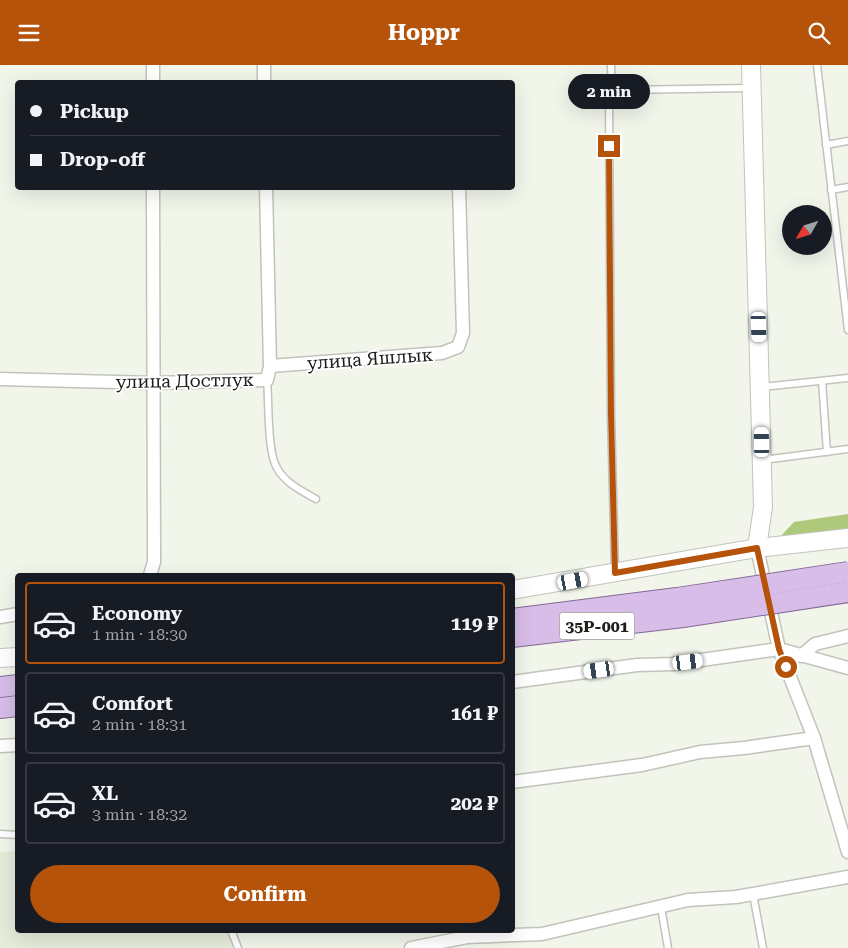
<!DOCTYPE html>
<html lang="en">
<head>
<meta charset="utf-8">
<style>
  :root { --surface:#171b24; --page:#20242c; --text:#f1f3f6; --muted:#9ea1a6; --line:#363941; --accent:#b45309 }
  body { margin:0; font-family:"Roboto Serif",serif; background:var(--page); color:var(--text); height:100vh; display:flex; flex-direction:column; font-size:19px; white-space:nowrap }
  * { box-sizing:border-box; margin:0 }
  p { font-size:16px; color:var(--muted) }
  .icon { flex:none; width:28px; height:28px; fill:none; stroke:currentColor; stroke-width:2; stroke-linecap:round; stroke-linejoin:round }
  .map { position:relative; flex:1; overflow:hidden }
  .panel { position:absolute; left:15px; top:508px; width:500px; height:360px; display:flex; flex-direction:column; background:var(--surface); border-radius:5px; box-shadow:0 5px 20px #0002 }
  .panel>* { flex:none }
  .guide { position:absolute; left:15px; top:15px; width:500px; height:110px; border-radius:5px; box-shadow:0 5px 20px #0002; display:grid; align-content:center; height:110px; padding:0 15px; background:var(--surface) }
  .needle { width:32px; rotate:231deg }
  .buttons { position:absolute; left:782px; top:140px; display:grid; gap:10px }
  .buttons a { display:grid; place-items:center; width:50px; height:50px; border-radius:50%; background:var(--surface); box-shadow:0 5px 20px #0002; font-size:25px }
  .end { position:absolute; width:22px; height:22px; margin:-11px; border:6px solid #b45309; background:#fff; box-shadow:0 0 0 2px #fff }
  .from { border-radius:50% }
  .bubble { position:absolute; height:35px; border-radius:18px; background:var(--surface); box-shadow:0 5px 20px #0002; font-size:16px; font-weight:700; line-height:35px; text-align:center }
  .car { position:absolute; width:15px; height:30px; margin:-15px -8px; border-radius:6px; box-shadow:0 0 4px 1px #0007; background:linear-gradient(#fff 24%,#345 0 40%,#fff 0 76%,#345 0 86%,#fff 0) }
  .guide b { display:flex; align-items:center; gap:18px; height:48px; font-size:19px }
  .guide b+b { border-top:1px solid var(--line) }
  .guide i { width:12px; height:12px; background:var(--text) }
  ul { padding:9px 0 0; list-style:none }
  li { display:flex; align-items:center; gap:15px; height:82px; margin:0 10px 8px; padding:0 5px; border:2px solid var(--line); border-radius:5px }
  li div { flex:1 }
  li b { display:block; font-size:19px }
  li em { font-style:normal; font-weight:700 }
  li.selected { border-color:var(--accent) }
  li>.icon { width:45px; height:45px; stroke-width:1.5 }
  .cta { display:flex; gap:10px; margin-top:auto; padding:10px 15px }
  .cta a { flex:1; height:58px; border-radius:30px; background:var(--accent); color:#fff; font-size:20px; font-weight:700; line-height:58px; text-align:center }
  header { display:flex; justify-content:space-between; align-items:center; height:65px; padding:0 15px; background:var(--accent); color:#fff; font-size:22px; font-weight:700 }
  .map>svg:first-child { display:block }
  .built { fill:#e5ecda }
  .forest { fill:#aec87c }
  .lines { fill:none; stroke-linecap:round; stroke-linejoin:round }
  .lane-casing { stroke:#c0c4ba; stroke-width:9 }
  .street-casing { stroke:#c0c4ba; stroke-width:15 }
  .secondary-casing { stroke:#c0c4ba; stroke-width:20 }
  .primary-casing { stroke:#846996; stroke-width:22 }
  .lane { stroke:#fff; stroke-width:6 }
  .street { stroke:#fff; stroke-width:12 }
  .secondary { stroke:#fff; stroke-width:18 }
  .primary { stroke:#d7bde8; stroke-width:20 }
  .primary-bridge-casing { stroke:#846996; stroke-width:22; stroke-linecap:butt }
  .primary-bridge { stroke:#d7bde8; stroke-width:20 }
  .route { stroke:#b45309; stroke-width:6 }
  .labels { text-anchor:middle; stroke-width:4; stroke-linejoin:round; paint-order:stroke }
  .shield { fill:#fff; stroke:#61625f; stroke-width:1 }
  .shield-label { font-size:16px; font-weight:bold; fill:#1d1e1a }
  .street-label { font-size:18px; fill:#1d1e1a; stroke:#fff }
</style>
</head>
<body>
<header><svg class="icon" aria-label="menu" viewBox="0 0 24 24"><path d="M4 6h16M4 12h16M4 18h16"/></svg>Hoppr<svg class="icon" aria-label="search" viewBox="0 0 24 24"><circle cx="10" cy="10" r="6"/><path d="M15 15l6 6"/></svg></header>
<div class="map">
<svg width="848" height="883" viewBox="0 0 848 883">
  <rect width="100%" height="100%" fill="#f1f5ea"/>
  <path class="built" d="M17,786l1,79h209l5,18h-232v-96z"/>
  <path class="forest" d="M848,449v15l-68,8 14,-15z"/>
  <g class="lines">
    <defs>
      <g id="lane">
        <path d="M611,0l1,26"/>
        <path d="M817,0l31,265"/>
        <path d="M826,80l22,-4"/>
        <path d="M831,125l17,-3"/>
        <path d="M267,315c2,20 0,72 10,88 8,15 25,23 39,31"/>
        <path d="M822,316l5,71"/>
        <path d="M762,322l86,-9"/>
        <path d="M763,395l85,-11"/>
        <path d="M615,507l-4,-158 -2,-319 3,-4 9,-1 128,-2"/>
        <path d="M0,769l18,1"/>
        <path d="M753,829l10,54"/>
        <path d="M661,842l7,41"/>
        <path d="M231,865l7,18"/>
      </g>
      <g id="street">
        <path d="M153,0v18"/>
        <path d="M264,0v18"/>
        <path d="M270,301l172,-13 16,-6 5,-14 -4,-146"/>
        <path d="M0,314l153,4 114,-3 3,-14 -4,-179"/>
        <path d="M757,483l22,101 69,19"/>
        <path d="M150,510l4,-13 -1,-375"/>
        <path d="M0,552l18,-3"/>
        <path d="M801,591l14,-12 33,-8"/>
        <path d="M512,617l125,-17 36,-1 106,-15 35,89 34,114"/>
        <path d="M0,681l18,-1"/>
        <path d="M512,717l130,-17 58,-13 44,-4 70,-10"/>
        <path d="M411,883l56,-11 75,-3 146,-34 48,-3 112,-20"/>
      </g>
      <g id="secondary">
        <path d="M751,0l12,442 -6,41"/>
        <path d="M512,525l245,-42 91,-10"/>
        <path d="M0,593l18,-1"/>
      </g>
      <g id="primary">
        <path d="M512,554l165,-21"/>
        <path d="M512,572l171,-20"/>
        <path d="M0,622l18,-2"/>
        <path d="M0,643l18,-2"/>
      </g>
    </defs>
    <use href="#lane" class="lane-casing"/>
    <use href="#street" class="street-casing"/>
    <use href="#secondary" class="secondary-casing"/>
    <use href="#primary" class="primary-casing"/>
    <use href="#lane" class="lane"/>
    <use href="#street" class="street"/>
    <use href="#secondary" class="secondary"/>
    <use href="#primary" class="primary"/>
    <defs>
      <g id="primary-bridge">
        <path d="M677,533l171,-26"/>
        <path d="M683,552l165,-25"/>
      </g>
    </defs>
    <use href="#primary-bridge" class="primary-bridge-casing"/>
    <use href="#primary-bridge" class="primary-bridge"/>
  </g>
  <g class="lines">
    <path class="route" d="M609,81l2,268 4,159 142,-25 22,101 7,18"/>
  </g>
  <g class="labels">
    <rect class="shield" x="559.5" y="547.5" width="75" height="27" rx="4"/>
    <g class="shield-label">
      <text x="597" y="567">35Р-001</text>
    </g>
    <g class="street-label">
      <text transform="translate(370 294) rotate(-4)" y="6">улица Яшлык</text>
      <text transform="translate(185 316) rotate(-1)" y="6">улица Достлук</text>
    </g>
  </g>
</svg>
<div class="buttons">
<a><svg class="needle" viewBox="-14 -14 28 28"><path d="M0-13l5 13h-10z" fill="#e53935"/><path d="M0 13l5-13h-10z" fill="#9ea1a6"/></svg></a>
</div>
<i class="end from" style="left:786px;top:602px"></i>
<i class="end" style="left:609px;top:81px"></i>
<div class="bubble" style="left:568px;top:9px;width:82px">2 min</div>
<i class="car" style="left:759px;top:262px;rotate:178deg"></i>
<i class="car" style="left:762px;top:377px;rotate:359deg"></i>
<i class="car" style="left:573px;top:516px;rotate:80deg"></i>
<i class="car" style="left:688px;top:597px;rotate:83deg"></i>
<i class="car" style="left:599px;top:605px;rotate:262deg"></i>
<div class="guide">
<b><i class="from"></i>Pickup</b>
<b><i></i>Drop-off</b>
</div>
<section class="panel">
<ul>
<li class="selected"><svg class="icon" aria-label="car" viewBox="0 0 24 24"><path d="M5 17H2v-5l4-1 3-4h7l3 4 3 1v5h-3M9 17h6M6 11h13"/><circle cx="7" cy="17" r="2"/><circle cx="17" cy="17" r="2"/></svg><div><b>Economy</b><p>1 min · 18:30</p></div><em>119 ₽</em></li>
<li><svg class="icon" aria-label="car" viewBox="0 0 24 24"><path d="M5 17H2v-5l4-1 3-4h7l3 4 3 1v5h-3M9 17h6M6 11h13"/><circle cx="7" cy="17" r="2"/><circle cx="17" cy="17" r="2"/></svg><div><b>Comfort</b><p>2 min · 18:31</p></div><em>161 ₽</em></li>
<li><svg class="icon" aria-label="car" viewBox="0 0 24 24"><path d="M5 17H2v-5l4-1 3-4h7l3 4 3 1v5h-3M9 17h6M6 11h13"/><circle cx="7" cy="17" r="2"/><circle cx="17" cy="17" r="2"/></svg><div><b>XL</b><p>3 min · 18:32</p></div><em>202 ₽</em></li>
</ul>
<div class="cta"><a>Confirm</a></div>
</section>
</div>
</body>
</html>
